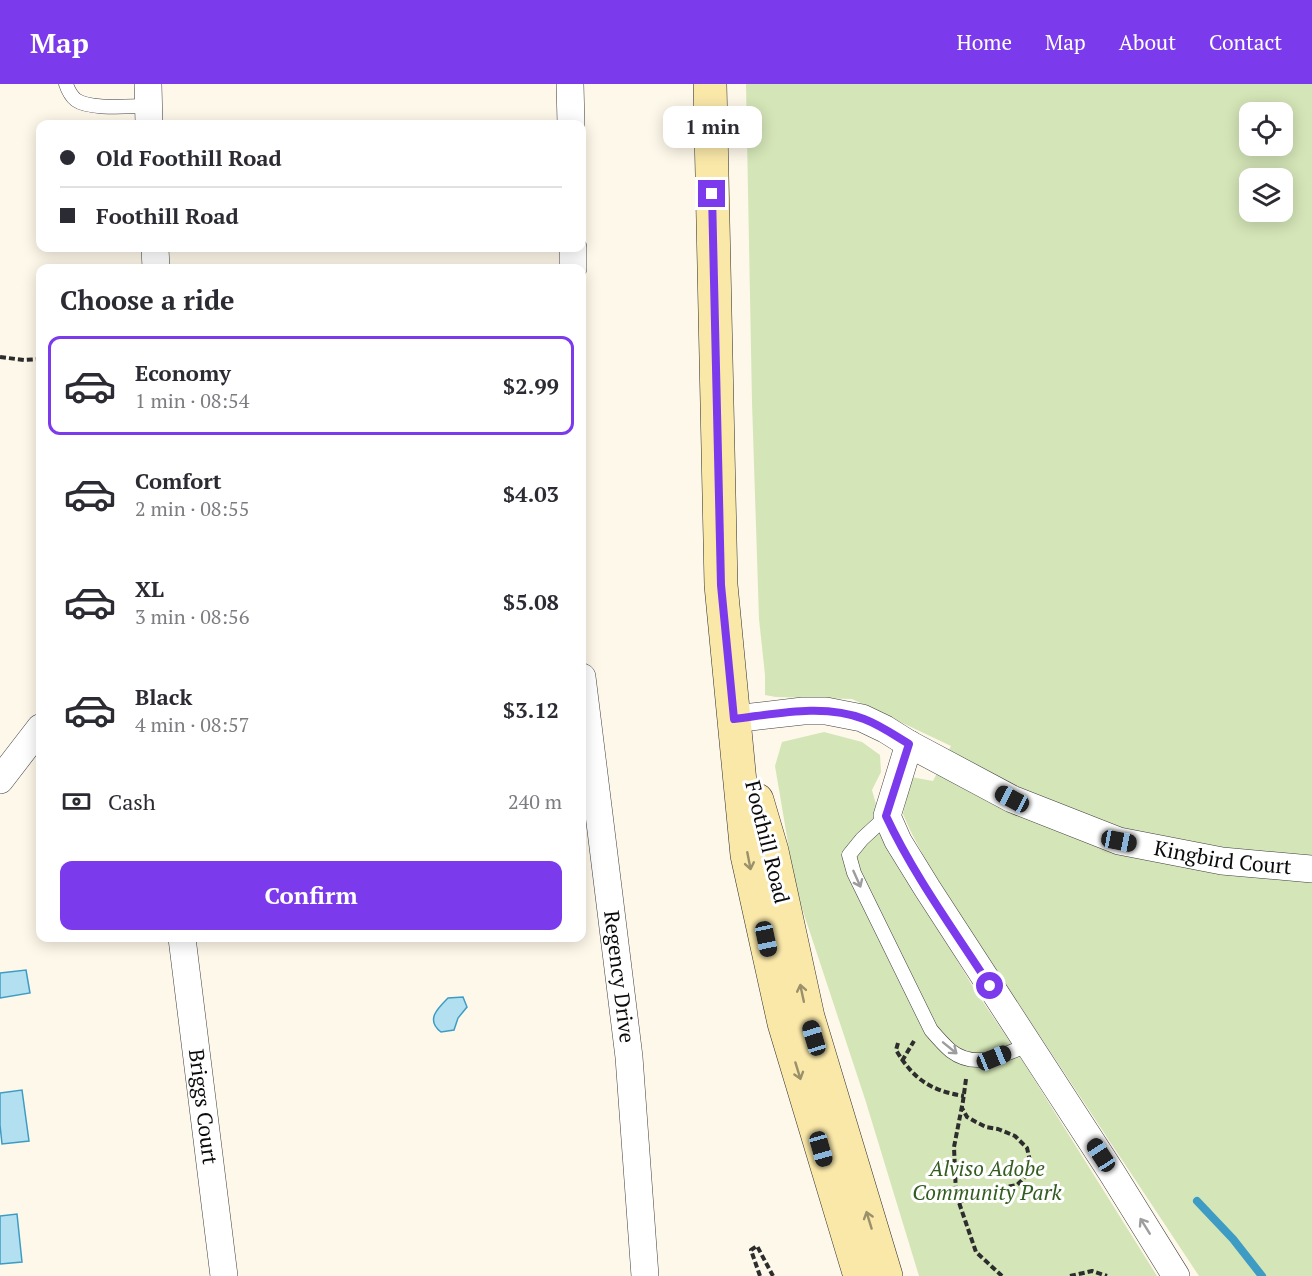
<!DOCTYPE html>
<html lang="en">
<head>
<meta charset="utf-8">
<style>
  :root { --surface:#fff; --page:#f7f7f7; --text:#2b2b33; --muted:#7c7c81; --line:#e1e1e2; --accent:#7c3aed }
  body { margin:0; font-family:"PT Serif",serif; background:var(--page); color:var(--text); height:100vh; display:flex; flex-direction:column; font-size:22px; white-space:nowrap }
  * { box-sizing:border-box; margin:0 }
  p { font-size:20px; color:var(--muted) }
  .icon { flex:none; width:33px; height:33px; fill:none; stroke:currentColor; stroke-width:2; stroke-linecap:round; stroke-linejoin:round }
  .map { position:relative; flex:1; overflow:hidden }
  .details { position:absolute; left:36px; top:180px; width:550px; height:678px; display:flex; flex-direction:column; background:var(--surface); border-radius:12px; box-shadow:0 3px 15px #0003 }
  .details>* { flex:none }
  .guide { position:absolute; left:36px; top:36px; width:550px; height:132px; border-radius:12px; box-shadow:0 3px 15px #0003; display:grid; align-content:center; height:132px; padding:0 24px; background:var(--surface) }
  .tools { position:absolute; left:1239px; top:18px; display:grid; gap:12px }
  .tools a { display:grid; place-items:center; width:54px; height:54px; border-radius:12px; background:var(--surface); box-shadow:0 3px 15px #0003; font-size:30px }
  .end { position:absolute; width:27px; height:27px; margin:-14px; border:8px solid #7c3aed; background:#fff; box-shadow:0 0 0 3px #fff }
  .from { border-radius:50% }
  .bubble { position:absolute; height:42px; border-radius:12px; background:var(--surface); box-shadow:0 3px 15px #0003; font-size:20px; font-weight:600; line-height:42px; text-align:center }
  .car { position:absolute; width:18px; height:36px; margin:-18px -9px; border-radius:8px; box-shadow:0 0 4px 2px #0007; background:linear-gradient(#222 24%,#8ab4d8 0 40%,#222 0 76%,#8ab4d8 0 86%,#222 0) }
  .guide b { display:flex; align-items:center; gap:21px; height:57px; font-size:22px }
  .guide b+b { border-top:2px solid var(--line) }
  .guide i { width:15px; height:15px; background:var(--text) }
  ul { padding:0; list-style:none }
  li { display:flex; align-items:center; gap:18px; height:99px; margin:0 12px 9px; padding:0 12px; border:3px solid transparent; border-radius:12px }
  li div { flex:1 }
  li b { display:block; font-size:22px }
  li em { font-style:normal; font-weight:600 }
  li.current { border-color:var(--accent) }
  li>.icon { width:54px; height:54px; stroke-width:1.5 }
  h2 { padding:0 24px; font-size:27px; line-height:72px }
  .pay { display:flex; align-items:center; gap:15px; height:66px; padding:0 24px; font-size:22px }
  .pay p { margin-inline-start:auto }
  .primary-button { display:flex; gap:12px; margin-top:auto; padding:12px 24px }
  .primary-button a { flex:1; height:69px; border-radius:12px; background:var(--accent); color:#fff; font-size:24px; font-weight:600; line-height:69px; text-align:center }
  header { display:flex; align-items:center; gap:36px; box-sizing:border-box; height:84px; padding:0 30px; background:var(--accent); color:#fff }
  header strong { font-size:28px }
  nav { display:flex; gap:33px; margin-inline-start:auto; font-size:21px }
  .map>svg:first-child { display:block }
  .green { fill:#d4e5b7; fill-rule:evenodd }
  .water { fill:#b2e0f1; stroke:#3e9cc4; stroke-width:1.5 }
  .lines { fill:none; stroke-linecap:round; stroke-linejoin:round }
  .stream { stroke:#3e9cc4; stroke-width:8 }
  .service-casing { stroke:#3e3e3e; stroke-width:15 }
  .minor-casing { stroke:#3e3e3e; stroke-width:28 }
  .secondary-casing { stroke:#2d2d2d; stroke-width:34 }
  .path { stroke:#2d2d2d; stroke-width:4; stroke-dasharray:6 3; stroke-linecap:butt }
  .service { stroke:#fff; stroke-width:14 }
  .minor { stroke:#fff; stroke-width:27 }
  .secondary { stroke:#fae8a9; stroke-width:33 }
  .oneway { stroke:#9a906a }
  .oneway2 { stroke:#9d9d9d }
  .route { stroke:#7c3aed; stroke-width:8 }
  .labels { text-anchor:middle; stroke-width:6; stroke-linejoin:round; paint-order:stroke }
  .street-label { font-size:21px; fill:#0b0b0b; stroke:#fff }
  .park-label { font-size:21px; font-style:italic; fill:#335d20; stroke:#fff }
</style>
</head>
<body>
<header>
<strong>Map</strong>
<nav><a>Home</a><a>Map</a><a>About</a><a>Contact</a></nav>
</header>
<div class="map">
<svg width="1312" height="1192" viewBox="0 0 1312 1192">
  <rect width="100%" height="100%" fill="#fef8ea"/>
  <g class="green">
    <path d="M746,0h566v1192h-113l-265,-400 -24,-46 -7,-16 8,-37 22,4 18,-35 -99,-47 -76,-2 -11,-2v-20l-6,-56 -7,-217zM1250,28h32v34h-32zM1250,94h32v34h-32z"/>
    <path d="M824,648l38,10 18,13 1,17 -9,18 14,50 87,147 49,73 135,216h-238l-54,-177 -69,-209 -21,-124 7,-24z"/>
  </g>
  <g class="water">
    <path d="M26,886l4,23 -30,5v-25z"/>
    <path d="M463,913l4,10 -9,11 -4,12 -13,2c-16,-12 -3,-24 7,-34z"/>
    <path d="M22,1006l7,51 -27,3 -2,-19v-32z"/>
    <path d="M17,1130l5,48 -22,2v-48z"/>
  </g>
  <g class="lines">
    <path class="stream" d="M1197,1117l36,38 29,37"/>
    <defs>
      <g id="service">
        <path d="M66,0c2,6 5,12 10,16 14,10 55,6 72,6"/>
        <path d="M887,732l-25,23 -13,16 5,18 77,157c6,7 13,15 20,21 25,19 52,4 77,-6"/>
      </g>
      <g id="minor">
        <path d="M148,0l1,40"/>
        <path d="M570,0l1,40"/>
        <path d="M155,164l1,20"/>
        <path d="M573,164v20"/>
        <path id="s1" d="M582,593l47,380 16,219"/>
        <path id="s2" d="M734,635l69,-8h23l36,7 23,11 24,15 103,55 107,42 103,20 90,8"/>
        <path d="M909,660l-22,72 11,25 29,47 185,285 64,103"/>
        <path d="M0,696l40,-52"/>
        <path id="s3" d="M182,854l42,338"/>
      </g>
      <g id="secondary">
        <path d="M710,0l11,501 26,270 37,168 76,253"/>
        <path d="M757,716l15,51 36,166 78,259"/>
      </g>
    </defs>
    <use href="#service" class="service-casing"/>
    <use href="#minor" class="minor-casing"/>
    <use href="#secondary" class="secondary-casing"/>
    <g class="path">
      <path d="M0,273l24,3 16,-1"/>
      <path d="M898,959l-2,7c17,29 35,41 68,46"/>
      <path d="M902,977l12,-20"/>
      <path d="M966,995l-3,22 -9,46 2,47 20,58 26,24"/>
      <path d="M958,1119l21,-11 38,-7 8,-8 5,-16 -3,-13 -12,-12 -17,-7 -12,-2 -10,-5 -9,-5 -5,-9"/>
      <path d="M760,1192l-9,-26 6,-4 16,30"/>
      <path d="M1070,1192l22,-5 15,5"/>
    </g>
    <use href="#service" class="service"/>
    <use href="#minor" class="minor"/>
    <use href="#secondary" class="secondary"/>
  </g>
  <defs><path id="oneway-shaft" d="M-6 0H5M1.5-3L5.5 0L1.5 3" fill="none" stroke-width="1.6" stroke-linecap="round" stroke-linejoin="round" transform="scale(1.5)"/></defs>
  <g class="oneway">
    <use href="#oneway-shaft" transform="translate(749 777) rotate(79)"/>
    <use href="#oneway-shaft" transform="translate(802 909) rotate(-102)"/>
    <use href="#oneway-shaft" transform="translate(798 987) rotate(73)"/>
    <use href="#oneway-shaft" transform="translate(869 1136) rotate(-107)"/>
  </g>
  <g class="oneway2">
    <use href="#oneway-shaft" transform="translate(857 795) rotate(66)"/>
    <use href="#oneway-shaft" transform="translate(950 964) rotate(39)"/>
    <use href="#oneway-shaft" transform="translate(1145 1142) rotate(-122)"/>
  </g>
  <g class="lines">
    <path class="route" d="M712,110l9,391 13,134c41,-5 90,-16 130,0 16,6 30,16 45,25l-23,72c28,60 68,114 104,170"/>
  </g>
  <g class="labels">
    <g class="street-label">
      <text transform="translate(767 758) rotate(76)" y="7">Foothill Road</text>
      <text dy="7" stroke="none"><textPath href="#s2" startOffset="520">Kingbird Court</textPath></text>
      <text dy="7" stroke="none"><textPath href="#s1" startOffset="302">Regency Drive</textPath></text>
      <text dy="7" stroke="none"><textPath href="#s3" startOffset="170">Briggs Court</textPath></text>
    </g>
    <g class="park-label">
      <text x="987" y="1092">Alviso Adobe<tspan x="987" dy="24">Community Park</tspan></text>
    </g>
  </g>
</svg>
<div class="tools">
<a><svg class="icon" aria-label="locate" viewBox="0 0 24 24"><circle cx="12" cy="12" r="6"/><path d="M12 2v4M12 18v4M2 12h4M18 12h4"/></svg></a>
<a><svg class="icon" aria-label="layers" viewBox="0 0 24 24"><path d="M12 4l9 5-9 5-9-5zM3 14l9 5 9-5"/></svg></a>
</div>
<i class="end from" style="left:990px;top:902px"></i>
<i class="end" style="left:712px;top:110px"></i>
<div class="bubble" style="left:663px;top:22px;width:99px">1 min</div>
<i class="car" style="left:1012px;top:715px;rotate:298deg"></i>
<i class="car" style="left:1119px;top:757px;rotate:101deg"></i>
<i class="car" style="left:766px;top:855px;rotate:168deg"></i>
<i class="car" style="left:814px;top:954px;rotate:343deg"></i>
<i class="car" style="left:994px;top:974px;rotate:68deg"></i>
<i class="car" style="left:821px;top:1065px;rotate:164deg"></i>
<i class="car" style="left:1101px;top:1071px;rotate:327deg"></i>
<div class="guide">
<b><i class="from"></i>Old Foothill Road</b>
<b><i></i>Foothill Road</b>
</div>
<section class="details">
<h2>Choose a ride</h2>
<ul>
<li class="current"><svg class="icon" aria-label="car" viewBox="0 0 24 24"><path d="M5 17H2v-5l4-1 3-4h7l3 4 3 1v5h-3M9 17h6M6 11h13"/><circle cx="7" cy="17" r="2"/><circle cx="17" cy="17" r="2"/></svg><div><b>Economy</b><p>1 min · 08:54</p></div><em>$2.99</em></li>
<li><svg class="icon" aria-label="car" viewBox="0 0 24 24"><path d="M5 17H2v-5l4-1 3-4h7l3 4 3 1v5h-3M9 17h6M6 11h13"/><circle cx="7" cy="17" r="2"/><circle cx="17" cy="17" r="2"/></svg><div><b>Comfort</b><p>2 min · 08:55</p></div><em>$4.03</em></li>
<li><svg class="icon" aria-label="car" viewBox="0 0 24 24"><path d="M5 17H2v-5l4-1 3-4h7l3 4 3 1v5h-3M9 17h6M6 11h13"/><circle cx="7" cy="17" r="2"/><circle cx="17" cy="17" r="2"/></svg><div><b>XL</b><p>3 min · 08:56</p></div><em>$5.08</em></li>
<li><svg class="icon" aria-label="car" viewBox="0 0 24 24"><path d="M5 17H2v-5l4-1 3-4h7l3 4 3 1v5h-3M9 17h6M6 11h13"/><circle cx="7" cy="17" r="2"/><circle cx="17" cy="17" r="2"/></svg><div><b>Black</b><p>4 min · 08:57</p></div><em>$3.12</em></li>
</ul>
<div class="pay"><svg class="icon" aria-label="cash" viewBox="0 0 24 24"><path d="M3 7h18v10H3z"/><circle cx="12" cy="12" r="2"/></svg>Cash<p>240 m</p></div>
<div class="primary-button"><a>Confirm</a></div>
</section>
</div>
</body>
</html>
